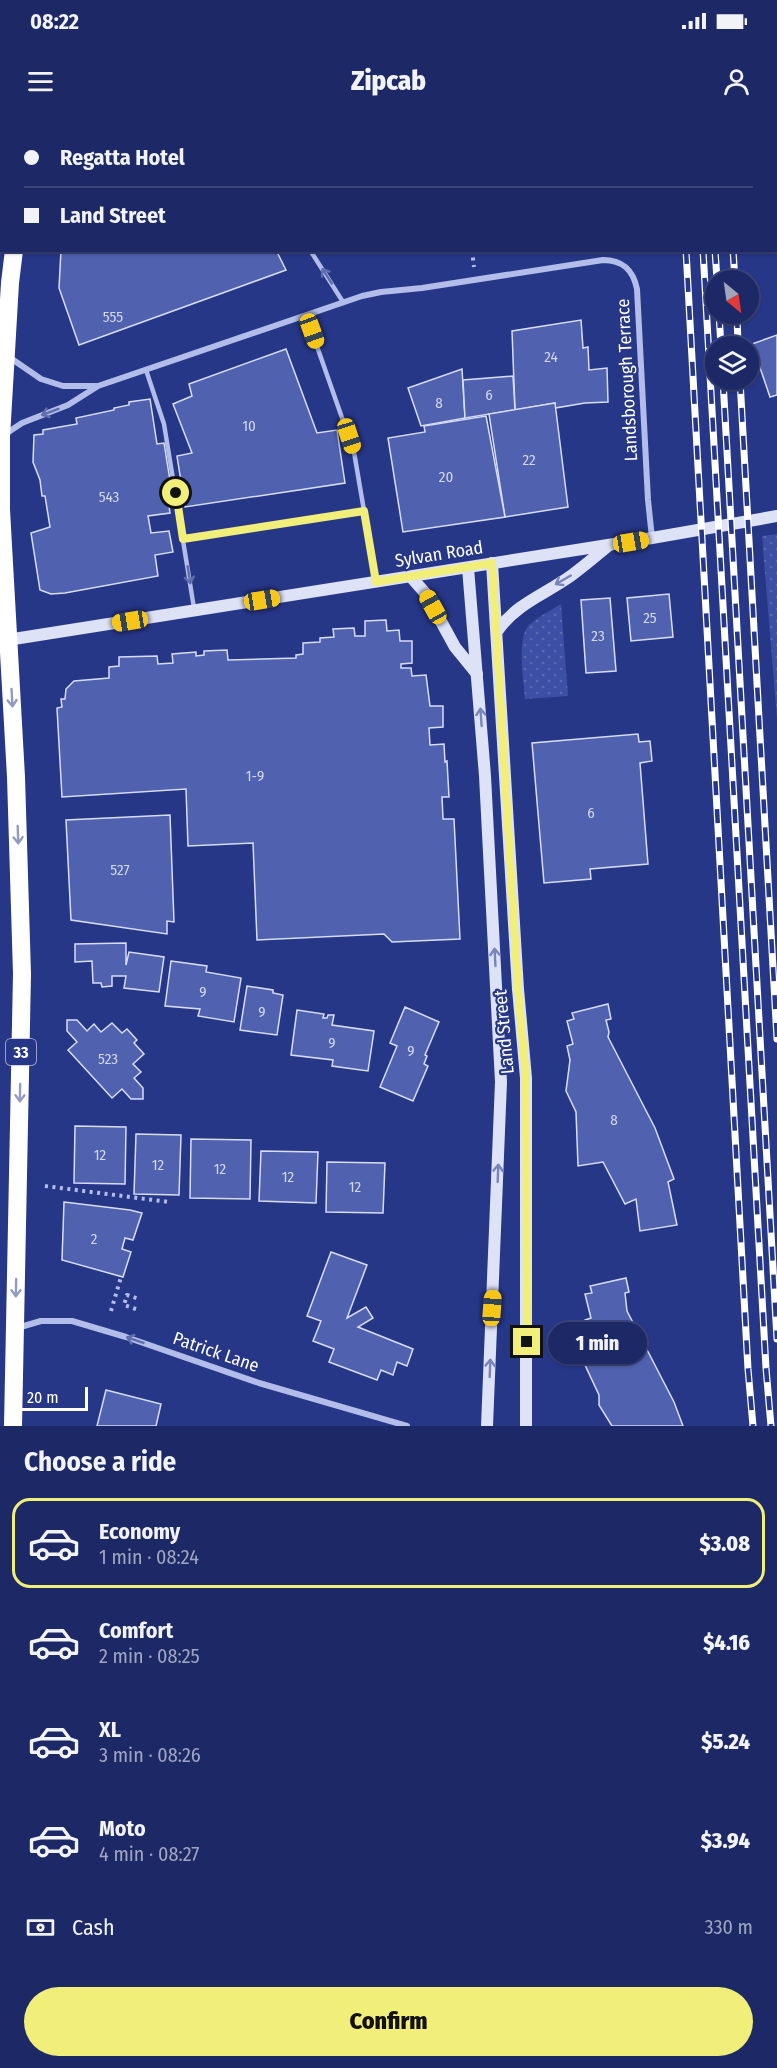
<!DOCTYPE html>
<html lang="en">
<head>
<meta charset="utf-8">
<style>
  :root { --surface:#1d2966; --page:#25316c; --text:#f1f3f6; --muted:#a0a6bf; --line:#3b457a; --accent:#f1ee79 }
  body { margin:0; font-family:"Fira Sans Condensed",sans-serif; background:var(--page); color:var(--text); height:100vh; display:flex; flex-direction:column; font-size:22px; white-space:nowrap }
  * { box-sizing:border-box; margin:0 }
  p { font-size:20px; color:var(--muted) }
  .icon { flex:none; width:33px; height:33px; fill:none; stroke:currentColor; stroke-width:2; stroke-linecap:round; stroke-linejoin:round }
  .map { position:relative; height:1306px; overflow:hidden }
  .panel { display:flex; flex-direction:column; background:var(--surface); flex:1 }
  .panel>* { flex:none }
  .guide { position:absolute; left:0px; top:0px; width:777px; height:132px; box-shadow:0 2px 4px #0004,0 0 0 2px var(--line); display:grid; align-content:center; height:132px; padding:0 24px; background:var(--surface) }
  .needle { width:39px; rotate:151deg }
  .tools { position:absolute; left:705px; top:150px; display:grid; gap:12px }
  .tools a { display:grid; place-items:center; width:54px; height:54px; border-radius:50%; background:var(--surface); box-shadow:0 2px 4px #0004,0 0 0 2px var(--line); font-size:30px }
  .scale { position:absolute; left:18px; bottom:15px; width:70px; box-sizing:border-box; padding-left:6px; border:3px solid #fff; border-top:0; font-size:16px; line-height:21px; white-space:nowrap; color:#fff; -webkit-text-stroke:4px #273788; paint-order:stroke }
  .end { position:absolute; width:27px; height:27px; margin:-14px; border:8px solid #f1ee79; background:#111; box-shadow:0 0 0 3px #111 }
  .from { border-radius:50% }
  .bubble { position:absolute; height:42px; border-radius:21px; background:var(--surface); box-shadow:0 2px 4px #0004,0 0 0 2px var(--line); font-size:20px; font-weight:800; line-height:42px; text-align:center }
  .car { position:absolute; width:18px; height:36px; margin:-18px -9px; border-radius:8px; box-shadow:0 0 4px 2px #0007; background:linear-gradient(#f5c518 24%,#345 0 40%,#f5c518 0 76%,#345 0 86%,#f5c518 0) }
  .guide b { display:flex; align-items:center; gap:21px; height:57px; font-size:22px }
  .guide b+b { border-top:2px solid var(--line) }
  .guide i { width:15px; height:15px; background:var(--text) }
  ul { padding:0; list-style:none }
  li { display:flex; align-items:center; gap:18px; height:90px; margin:0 12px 9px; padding:0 12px; border:3px solid transparent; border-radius:18px }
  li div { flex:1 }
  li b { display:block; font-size:22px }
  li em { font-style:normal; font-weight:800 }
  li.active { border-color:var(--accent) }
  li>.icon { width:54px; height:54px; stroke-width:1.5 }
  h2 { padding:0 24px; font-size:27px; line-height:72px }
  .pay { display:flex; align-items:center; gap:15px; height:66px; padding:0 24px; font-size:22px }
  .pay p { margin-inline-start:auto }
  .action { display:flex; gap:12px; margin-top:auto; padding:12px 24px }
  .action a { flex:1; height:69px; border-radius:36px; background:var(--accent); color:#111; font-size:24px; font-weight:800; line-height:69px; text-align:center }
  .status { display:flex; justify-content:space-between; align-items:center; height:42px; padding:0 30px; background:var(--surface); direction:ltr }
  .status svg { height:16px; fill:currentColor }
  header { display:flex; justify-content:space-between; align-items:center; height:78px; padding:0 24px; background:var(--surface); font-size:27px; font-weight:800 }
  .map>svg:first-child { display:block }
  .grass { fill:url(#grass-dots) }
  .building { fill:#5061af; stroke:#d7ddf7; stroke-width:1.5 }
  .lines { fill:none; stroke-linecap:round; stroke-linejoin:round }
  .path { stroke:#b3bde9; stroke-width:4; stroke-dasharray:3 4.5; stroke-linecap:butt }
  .lane { stroke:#b3bde9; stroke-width:4.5 }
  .street { stroke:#b3bde9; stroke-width:6 }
  .secondary { stroke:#dde2f7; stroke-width:12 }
  .highway { stroke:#fff; stroke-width:18 }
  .rail-casing { stroke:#fff; stroke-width:7 }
  .rail { stroke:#273788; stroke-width:4.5; stroke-dasharray:14; stroke-linecap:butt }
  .oneway { stroke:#5f6daf }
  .oneway2 { stroke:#7984ba }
  .oneway3 { stroke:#939bc4 }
  .route { stroke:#f1ee79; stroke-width:8 }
  .labels { text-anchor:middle; stroke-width:4.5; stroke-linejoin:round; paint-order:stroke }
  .number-label { font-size:15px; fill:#d3d8eb }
  .shield { fill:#273788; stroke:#bec3db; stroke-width:1.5 }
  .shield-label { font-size:16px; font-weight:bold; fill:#fff }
  .street-label { font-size:18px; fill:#fff; stroke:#273788 }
</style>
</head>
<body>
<div class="status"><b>08:22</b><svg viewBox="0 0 49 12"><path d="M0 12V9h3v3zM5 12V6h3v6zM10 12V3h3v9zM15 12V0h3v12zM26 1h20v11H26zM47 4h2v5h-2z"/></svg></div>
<header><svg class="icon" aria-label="menu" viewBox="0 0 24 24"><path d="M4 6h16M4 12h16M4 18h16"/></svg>Zipcab<svg class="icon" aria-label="person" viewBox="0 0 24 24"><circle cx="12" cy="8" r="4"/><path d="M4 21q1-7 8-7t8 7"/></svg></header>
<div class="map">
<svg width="777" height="1306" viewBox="0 0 777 1306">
  <defs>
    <pattern id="grass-dots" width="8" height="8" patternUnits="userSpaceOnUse" patternTransform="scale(1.5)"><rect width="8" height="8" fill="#3c4fa4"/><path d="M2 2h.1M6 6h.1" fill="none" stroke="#5969b2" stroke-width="1.8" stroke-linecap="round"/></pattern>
  </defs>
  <rect width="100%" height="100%" fill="#273788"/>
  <g class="grass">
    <path d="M777,414v185l-15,-183z"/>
    <path d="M561,484l7,92 -43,3c-1,-18 -9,-60 4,-74 9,-8 22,-15 32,-21z"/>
  </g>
  <g class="building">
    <path d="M173,0h60v2h-61z"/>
    <rect x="477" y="0" width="69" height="2"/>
    <path d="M61,130h215l10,20 -207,75 -20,-57z"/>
    <path d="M581,200l2,28 5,-1 1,23 18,-2 1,34 -23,1 -30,5v-5l-40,7 -3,-79z"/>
    <path d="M777,215v60l-7,2 -18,-53z"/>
    <path d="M286,229l31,84 20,-3 8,53 -160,24 -8,-51 15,-3 -19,-49 19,-8 -3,-12z"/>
    <path d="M462,249l3,49 -44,8 -13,-38z"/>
    <path d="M513,256l2,34 -50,8 -2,-38z"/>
    <path d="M150,279l7,45 7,-1 9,56h-5l2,14 -22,3 3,17 18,-2 4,21 -18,3 3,21 -93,17 -14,1 -11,-4 -9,-57 19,-6 -5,-31h-3l-2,-16 -7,-18 1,-27 9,-1v-4l34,-6 -1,-6 38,-8v-2l15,-3v-3z"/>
    <path d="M555,283l13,104 -63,10 -16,-103z"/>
    <path d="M486,296l19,101 -102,15 -15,-94 37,-6 -1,-6z"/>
    <path d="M669,474l4,43 -42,4 -4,-43z"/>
    <path d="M610,478l6,73 -30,2 -5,-73z"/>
    <path d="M386,500l1,11 12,-1 1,11h12v22l-11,1v4h10l1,8 14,-1 4,31h13v21l-14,1 1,17 14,-1 1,18 2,-1 2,36h-7l1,22h11l6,120 -68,3 -8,-8 -127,6 -4,-97 -65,3 -2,-57 -124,8 -5,-89 5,-1 -1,-8h4l1,-10 8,-8 35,-3v-11l10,-1v-9l38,-1 1,8 15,-1 -1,-9 24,-2v4l8,-1v-4l23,-1 1,10 68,-2v-3l7,-1v-11l17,-1v-4l14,-1 -1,-8 21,-1 1,8h10v-15z"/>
    <path d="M638,614l1,8 11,-1 2,20 -12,2 8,101 -58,5 1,10 -47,4 -12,-140z"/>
    <path d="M170,695l4,107 -7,-1v13l-96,-14 -5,-100z"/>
    <path d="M126,823v22l3,-13 35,5 -5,35 -35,-4 2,-12h-14v10l-10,1 -1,-4h-8l-1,-22 -17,1v-18z"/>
    <path d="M171,841l36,5 -1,6 35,6 -7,44 -36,-6 2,-7 -35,-3z"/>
    <path d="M247,866l26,4v3l10,2 -6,40 -37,-5z"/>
    <path d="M608,884l3,15 -5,1 3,12 -1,5 47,91 19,51 -6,3 9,43 -37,6 -4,-32 -11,5 -22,-42 -25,4 -2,-54 -10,-21 4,-31 -3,-14 6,-2 -6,-23 7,-2 -2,-6z"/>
    <path d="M405,887l34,15 -14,33 2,1 -3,8 4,2 -15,35 -33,-14 17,-41 -7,-3z"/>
    <path d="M297,890l27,4 -1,4h4l1,-3h6l-2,10 42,6 -6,40 -36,-5 1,-6 -42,-5z"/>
    <path d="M67,900h10l10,11 7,-7 7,8 11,-9 10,10 5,-4 10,11 -3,3 10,11 -11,10 8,8 -7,6 9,10v11h-12l-9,-10 -10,9 -44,-48 9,-8 -10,-11z"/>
    <path d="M75,1006l51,1 -1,57 -51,-1z"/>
    <path d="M136,1014l45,1 -2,60 -45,-1z"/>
    <path d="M191,1019l60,1 -1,59 -60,-1z"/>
    <path d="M261,1031l57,1 -2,51 -57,-2z"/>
    <path d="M327,1042l58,1 -2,50 -57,-1z"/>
    <path d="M64,1082l66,8 12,3 -9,27 -8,-2 -3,11 9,3 -8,25 -61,-17z"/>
    <path d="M331,1132l36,13 -20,53 19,-11 7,11 -15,9 55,22 -6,17 -10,-4 -4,13 -12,-5 -4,10 -48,-18 5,-13 -21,-8 8,-20 -14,-5z"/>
    <path d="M626,1158l3,14 -4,1 2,18 47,91 9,24h-71l-13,-21v-10l-14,-30 3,-32 -3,-13 6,-2 -6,-24 7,-1 -2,-7z"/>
    <path d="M106,1270l55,14 -5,22h-59z"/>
  </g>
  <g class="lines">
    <g class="path">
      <path d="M462,0v2"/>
      <path d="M472,130l2,17"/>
      <path d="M45,1066l124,16"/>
      <path d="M136,1189l-12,-4 3,-10 12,4"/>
      <path d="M111,1191l10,-34"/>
    </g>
    <g class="lane">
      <path d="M262,0v2"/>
      <path d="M310,130l33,52"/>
      <path d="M306,195l48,137 22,129"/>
      <path d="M146,250l18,54 30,184"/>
      <path d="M183,419l181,-28"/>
    </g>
    <g class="street">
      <path d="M9,237l32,22 22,7h33"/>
      <path d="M4,315l18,-12 46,-18 30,-19 264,-90 19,-4 41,-4 181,-28c20,0 30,10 34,29l11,211 4,38"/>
      <path d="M17,1208l24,-7h31l54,16 133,46 148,43"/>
    </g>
    <g class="secondary">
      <path d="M756,0v2"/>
      <path d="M776,0l1,3"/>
      <path d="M776,96l1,5"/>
      <path d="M492,443l26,426 8,89v348"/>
      <path d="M468,448l17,208 16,306 -14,344"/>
      <path d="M411,457l15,17 29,53 22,27"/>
      <path d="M498,510c19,-27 48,-36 74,-55 12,-9 24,-19 36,-29"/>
      <path d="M1,521l651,-103 125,-22"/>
    </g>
    <g class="highway">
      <path d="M29,2l1,-2"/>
      <path d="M62,2l1,-2"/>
      <path d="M0,70l2,-5"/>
      <path d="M13,1306l9,-452 -6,-197 -15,-267v-73l9,-154 4,-33"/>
    </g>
    <defs>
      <g id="rail">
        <path d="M679,0v2"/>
        <path d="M695,0v2"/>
        <path d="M708,0v2"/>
        <path d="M726,0v2"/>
        <path d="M686,130l62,1119 5,57"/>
        <path d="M703,130l63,1118 5,58"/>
        <path d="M715,130l2,30"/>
        <path d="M733,130l2,30"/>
        <path d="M719,194l2,32"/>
        <path d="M737,194l1,32"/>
        <path d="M723,260l54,959"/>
        <path d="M740,260l37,659"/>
      </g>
    </defs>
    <use href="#rail" class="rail-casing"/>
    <use href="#rail" class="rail"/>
  </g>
  <defs><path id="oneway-shaft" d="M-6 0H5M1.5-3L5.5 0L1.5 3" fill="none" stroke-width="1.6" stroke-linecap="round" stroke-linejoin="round" transform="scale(1.5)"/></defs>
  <g class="oneway">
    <use href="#oneway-shaft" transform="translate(327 156) rotate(-123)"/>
    <use href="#oneway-shaft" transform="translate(50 292) rotate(160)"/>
    <use href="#oneway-shaft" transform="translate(189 455) rotate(81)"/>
    <use href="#oneway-shaft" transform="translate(135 1220) rotate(-161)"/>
  </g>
  <g class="oneway2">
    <use href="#oneway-shaft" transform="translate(563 460) rotate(150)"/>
    <use href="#oneway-shaft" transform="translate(481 597) rotate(-94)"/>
    <use href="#oneway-shaft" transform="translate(495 837) rotate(-93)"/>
    <use href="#oneway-shaft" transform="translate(498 1053) rotate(-88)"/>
    <use href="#oneway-shaft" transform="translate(490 1248) rotate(-88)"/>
  </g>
  <g class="oneway3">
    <use href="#oneway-shaft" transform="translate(12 578) rotate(87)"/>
    <use href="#oneway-shaft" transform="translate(18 715) rotate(88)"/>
    <use href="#oneway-shaft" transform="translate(20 973) rotate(91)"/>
    <use href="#oneway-shaft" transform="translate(16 1168) rotate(91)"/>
  </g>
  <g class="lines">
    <path class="route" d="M176,373l7,46 181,-28 12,71 116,-19 26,426 8,88 1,265"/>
  </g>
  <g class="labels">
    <g class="number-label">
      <text x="113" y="202">555</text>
      <text x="551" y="242">24</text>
      <text x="489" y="280">6</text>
      <text x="439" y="288">8</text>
      <text x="249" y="311">10</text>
      <text x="529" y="345">22</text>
      <text x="446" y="362">20</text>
      <text x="109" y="382">543</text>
      <text x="650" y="503">25</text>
      <text x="598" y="521">23</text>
      <text x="255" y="661">1-9</text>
      <text x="591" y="698">6</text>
      <text x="120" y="755">527</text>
      <text x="203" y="877">9</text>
      <text x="262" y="897">9</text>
      <text x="332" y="928">9</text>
      <text x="411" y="936">9</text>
      <text x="108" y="944">523</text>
      <text x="614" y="1005">8</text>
      <text x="100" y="1040">12</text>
      <text x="158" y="1050">12</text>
      <text x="220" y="1054">12</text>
      <text x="288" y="1062">12</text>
      <text x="355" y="1072">12</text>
      <text x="94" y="1124">2</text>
    </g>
    <rect class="shield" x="6" y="919" width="30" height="26" rx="4.5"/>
    <g class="shield-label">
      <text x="21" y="938">33</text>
    </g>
    <g class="street-label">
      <text transform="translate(627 260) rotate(-93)" y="6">Landsborough Terrace</text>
      <text transform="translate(439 434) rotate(-9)" y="6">Sylvan Road</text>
      <text transform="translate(504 912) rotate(-95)" y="6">Land Street</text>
      <text transform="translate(216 1232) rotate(19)" y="6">Patrick Lane</text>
    </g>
  </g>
</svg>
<div class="tools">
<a><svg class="needle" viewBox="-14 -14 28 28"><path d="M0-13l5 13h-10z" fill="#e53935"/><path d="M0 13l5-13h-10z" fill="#a0a6bf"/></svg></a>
<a><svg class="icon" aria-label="layers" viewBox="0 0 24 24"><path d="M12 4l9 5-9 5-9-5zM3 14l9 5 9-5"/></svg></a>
</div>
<div class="scale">20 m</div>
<i class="end from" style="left:176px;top:373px"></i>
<i class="end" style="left:527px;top:1222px"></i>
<div class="bubble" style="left:548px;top:1202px;width:99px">1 min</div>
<i class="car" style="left:312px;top:211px;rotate:160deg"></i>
<i class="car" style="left:349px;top:316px;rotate:162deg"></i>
<i class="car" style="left:631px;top:422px;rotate:81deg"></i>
<i class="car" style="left:262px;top:480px;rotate:81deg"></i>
<i class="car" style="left:433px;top:487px;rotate:331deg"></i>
<i class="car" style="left:130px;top:501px;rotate:261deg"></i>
<i class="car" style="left:492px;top:1188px;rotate:4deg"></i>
<div class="guide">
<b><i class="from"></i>Regatta Hotel</b>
<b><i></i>Land Street</b>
</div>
</div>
<section class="panel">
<h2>Choose a ride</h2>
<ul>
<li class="active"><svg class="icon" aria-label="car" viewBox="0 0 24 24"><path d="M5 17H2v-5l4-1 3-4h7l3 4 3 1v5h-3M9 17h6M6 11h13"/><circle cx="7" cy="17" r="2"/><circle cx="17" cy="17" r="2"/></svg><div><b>Economy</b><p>1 min · 08:24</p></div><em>$3.08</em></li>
<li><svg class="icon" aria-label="car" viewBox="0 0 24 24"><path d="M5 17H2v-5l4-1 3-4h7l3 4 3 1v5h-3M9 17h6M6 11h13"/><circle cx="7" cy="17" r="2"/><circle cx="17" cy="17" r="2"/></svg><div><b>Comfort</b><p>2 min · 08:25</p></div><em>$4.16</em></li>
<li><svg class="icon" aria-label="car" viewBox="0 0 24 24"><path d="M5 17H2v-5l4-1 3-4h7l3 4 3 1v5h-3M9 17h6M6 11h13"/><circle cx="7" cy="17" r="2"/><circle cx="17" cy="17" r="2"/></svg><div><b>XL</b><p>3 min · 08:26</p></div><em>$5.24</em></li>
<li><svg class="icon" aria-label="car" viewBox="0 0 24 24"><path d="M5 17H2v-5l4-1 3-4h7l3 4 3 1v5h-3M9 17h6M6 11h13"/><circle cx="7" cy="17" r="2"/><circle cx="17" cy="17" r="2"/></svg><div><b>Moto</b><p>4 min · 08:27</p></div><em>$3.94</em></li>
</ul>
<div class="pay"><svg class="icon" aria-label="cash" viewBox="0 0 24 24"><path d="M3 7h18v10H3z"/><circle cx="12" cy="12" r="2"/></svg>Cash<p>330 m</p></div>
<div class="action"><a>Confirm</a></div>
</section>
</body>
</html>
